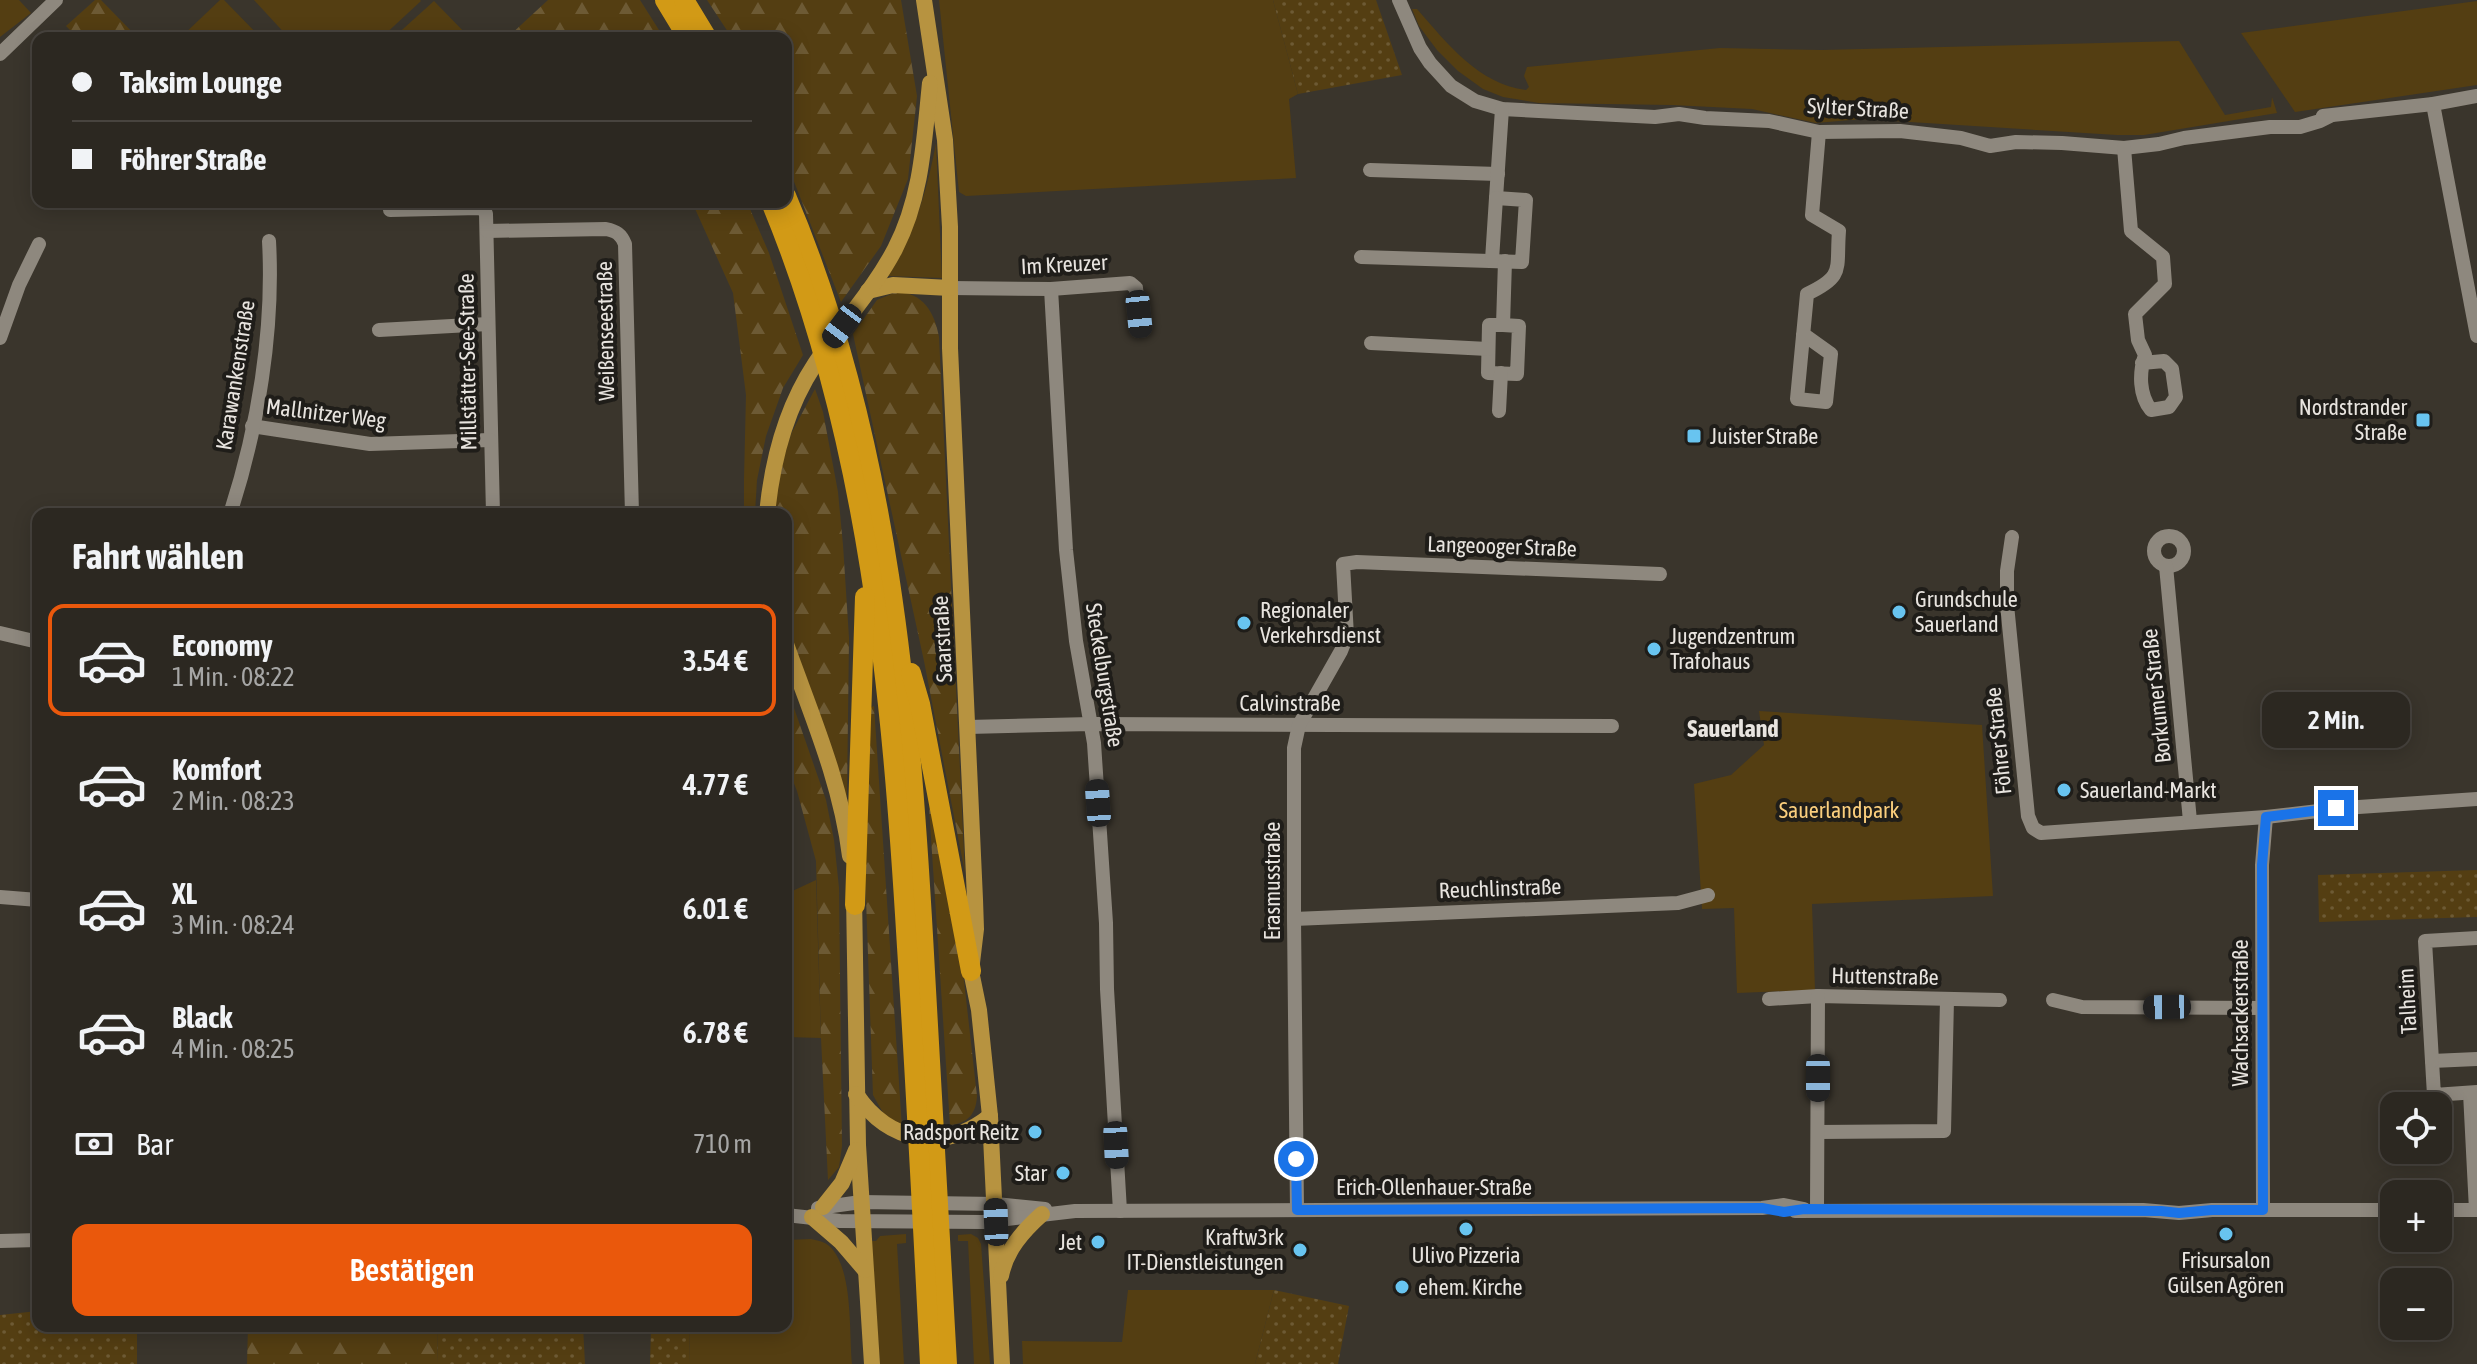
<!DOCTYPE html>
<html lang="de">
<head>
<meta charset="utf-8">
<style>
  :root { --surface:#2c2821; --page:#38342e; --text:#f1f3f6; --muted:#a6a6a5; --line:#48443f; --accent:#ea580c }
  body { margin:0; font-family:"Asap Condensed",sans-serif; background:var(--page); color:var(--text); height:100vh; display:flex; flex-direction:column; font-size:30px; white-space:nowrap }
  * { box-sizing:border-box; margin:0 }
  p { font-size:26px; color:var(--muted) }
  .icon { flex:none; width:44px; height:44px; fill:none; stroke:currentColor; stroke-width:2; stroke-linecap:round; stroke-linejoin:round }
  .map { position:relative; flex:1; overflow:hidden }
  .sheet { position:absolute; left:32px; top:508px; width:760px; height:824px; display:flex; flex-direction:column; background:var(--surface); border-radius:16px; box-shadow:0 4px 20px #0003,0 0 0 2px var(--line) }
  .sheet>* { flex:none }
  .guide { position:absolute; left:32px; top:32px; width:760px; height:176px; border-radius:16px; box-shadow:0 4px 20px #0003,0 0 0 2px var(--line); display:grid; align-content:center; height:176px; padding:0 40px; background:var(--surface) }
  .fabs { position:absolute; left:2380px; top:1092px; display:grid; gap:16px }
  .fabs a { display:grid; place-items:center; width:72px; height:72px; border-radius:16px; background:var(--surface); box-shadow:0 4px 20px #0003,0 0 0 2px var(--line); font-size:40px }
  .end { position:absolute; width:36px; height:36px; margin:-18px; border:10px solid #1a73e8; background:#fff; box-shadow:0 0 0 4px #fff }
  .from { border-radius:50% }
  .bubble { position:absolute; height:56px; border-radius:16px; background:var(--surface); box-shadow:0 4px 20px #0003,0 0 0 2px var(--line); font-size:26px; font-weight:600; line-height:56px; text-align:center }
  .car { position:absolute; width:24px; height:48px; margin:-24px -12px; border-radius:10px; box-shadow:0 0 6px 2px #0007; background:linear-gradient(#222 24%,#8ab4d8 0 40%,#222 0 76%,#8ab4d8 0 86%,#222 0) }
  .guide b { display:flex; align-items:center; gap:28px; height:76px; font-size:30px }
  .guide b+b { border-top:2px solid var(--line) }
  .guide i { width:20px; height:20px; background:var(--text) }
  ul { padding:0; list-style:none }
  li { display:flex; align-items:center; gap:24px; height:112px; margin:0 16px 12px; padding:0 24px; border:4px solid transparent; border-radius:16px }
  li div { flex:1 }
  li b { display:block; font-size:30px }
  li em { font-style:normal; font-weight:600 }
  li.current { border-color:var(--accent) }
  li>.icon { width:72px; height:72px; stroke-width:1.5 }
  h2 { padding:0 40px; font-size:36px; line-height:96px }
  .pay { display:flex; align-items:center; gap:20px; height:88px; padding:0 40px; font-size:30px }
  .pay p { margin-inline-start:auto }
  .action { display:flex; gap:16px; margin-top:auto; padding:16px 40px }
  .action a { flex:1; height:92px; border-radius:16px; background:var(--accent); color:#fff; font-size:32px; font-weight:600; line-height:92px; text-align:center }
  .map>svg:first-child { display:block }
  .green { fill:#543e12 }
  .forest { fill:url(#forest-firs) }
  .garden { fill:url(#garden-dots) }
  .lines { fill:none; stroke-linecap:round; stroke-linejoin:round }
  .minor { stroke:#8e887e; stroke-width:14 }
  .major { stroke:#b79340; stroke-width:16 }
  .highway { stroke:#d29a16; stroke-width:20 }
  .route { stroke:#1a73e8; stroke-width:10 }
  .poi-dot { fill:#68c4f0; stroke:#1f1d19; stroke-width:3 }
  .labels { text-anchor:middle; stroke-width:8; stroke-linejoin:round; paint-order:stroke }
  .street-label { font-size:22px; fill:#e8e4df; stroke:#1f1d19 }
  .poi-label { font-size:22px; fill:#e8e4df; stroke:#1f1d19; text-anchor:start }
  .park-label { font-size:22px; fill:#face7d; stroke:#1f1d19 }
  .neighbourhood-label { font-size:24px; font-weight:bold; fill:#e8e4df; stroke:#1f1d19 }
</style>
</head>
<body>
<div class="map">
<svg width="2477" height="1364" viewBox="0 0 2477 1364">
  <defs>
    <pattern id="forest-firs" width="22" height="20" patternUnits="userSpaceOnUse" patternTransform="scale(2)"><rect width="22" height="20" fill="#543e12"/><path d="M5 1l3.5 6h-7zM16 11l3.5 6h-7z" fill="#6d5a34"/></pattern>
    <pattern id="garden-dots" width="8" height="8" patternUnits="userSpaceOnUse" patternTransform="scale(2)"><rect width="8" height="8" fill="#543e12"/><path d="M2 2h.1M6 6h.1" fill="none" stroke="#6d5a34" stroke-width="1.8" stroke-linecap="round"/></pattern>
  </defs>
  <rect width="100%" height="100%" fill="#3a352c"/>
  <g class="green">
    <path d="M0,0h19l12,13 -31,24z"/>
    <path d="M220,0h4l37,38h-81z"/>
    <path d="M254,0h166l1,1 -40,37h-92z"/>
    <path d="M939,0h334l25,94 -9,5 7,79 -330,18 -7,-4z"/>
    <path d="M434,1l36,37h-77z"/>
    <path d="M2477,1v84l-182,27 -54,-79z"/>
    <path d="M1412,9h5c30,34 61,75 109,81l3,-3 -5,-11 3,-9 193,-19 102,2 357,-9 46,74 46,-8 1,-10 5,16 -133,22h-27l-255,-16 -46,4 -64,-14 -80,-4 -133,-2 -36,-6 -20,-8 -25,-18 -21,-21 -18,-24z"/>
    <path d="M936,143l6,135 -55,-2c27,-42 40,-84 49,-133z"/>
    <path d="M744,480h13l-2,34h-11z"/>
    <path d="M1759,711l223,14 11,171 -181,8 3,86 -78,3 -3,-85 -32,1 -8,-125 37,-9 33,-30z"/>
    <path d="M816,880l5,158 -35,-1v-143z"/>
    <path d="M906,1234v9l-9,1 7,120h-24l-9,-123h5l4,-5z"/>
    <path d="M971,1234l7,4 3,6 9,120h-16l-6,-123h-10v-6z"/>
    <path d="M811,1239c9,2 16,3 22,11 20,25 16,82 19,114h-162l-1,-38h97v-86z"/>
    <path d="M1128,1290h146l-19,74h-232l-1,-23 100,1z"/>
  </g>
  <g class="forest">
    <path d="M95,0h6l37,38h-60l-12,-12z"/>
    <path d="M548,0h92l24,38h-157z"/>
    <path d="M707,0h194l16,96 -9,83 -27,67 -40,56 -55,-141v-123h-54z"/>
    <path d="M692,202h55l22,51 34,102 -20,33 -17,48 -9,44h-13l2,-85 -13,-102z"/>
    <path d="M896,292c27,0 39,21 43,45l26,536 -41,-212 -71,-327 24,-34z"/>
    <path d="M815,389l8,23 15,80 5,53 6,93 -2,158 -3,-1 -58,-170v-111h-12l5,-47 13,-35z"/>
    <path d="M786,685l40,115 8,40 5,48 3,258 -3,21 -11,13 -7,-142 -5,-177 -19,-70 -11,-28z"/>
    <path d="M874,706l28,422 -16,-10 -13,-23 -8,-225 4,-162z"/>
    <path d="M928,792l35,180 14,124c-1,17 -8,27 -27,29z"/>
    <path d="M248,1326h189l1,38h-191z"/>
  </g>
  <g class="garden">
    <path d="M1273,0h103l26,75 -104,19z"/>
    <path d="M2477,870v47l-158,5 -1,-47z"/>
    <path d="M1274,1290l75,16 -11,58h-83z"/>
    <path d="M38,1311v15h99v38h-137v-49z"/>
    <path d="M437,1326h146l2,38h-147z"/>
    <path d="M651,1326h38l1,38h-40z"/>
  </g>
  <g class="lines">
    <g class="minor">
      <path d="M1399,0l21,48 10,15 21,23 24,15 27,8 153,8 24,-3 26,4 64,3 50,11 81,-1 61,7 29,8 26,-4 46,1 62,5 35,-4 25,-6 86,-11h30l20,-6 10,-5"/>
      <path d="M0,54l56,-54"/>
      <path d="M2433,104l44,232"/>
      <path d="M2323,116l110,-12 44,-8"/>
      <path d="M2124,148l7,83 32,26 2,27 -30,30 3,26 7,15c-6,18 -6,40 6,55l18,-3 7,-10 -4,-28 -8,-8 -22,2"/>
      <path d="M1370,170l128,4"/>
      <path d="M390,210l89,-2 5,2 2,4 7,300"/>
      <path d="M487,231l119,-2c10,2 15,5 19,15l7,270"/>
      <path d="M1361,257l161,5 4,-62 -30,-2 6,-89"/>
      <path d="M1492,260l4,-62"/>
      <path d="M950,288l101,1 79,-6 6,5 5,42"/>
      <path d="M1051,289l15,261 10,91 18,102 12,180 1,66 13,222"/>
      <path d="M1503,325l16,1 -2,48 -29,-1 1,-48h14l2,-64"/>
      <path d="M379,330l109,-6"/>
      <path d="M1803,334l28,20 -5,48 -29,-3 10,-105c38,-18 29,-24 32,-63l-27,-16 7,-83"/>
      <path d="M0,338l19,-53 20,-41"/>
      <path d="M1371,343l117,6"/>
      <path d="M1499,411l2,-38"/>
      <path d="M252,426l118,18 120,-4"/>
      <path d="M230,514c28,-86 44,-183 39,-273"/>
      <circle cx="2169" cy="551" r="15"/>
      <path d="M2012,537l-5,34v34l21,211 5,12 8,5 225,-16 78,-9 133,-9"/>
      <path d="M2166,566l24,255"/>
      <path d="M0,633l38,9"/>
      <path d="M968,727l123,-3 521,2"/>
      <path d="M0,897l38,3"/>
      <path d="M1294,919l384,-16 30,-8"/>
      <path d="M1769,999l49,-3 182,4"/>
      <path d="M2053,1000l29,7 180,1"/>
      <path d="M2477,1059l-45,2 2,34 43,-3"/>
      <path d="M2432,1061l-7,-120 52,-3"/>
      <path d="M2470,1093l6,117"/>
      <path d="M1818,1132l126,-1 3,-131"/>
      <path d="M818,1208l43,-6 135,2 49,5"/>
      <path d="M1817,1209l1,-213"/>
      <path d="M1297,1210l-3,-291v-171l5,-23 42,-74 6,-15 -4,-72 14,-2 303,12"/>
      <path d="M2263,1210l-1,-345 4,-48"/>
      <path d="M2438,1210h39"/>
      <path d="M1795,1211l348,-1 36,3 33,-3h182"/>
      <path d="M786,1215l54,6 143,1 92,-11 687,-3 22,-3 20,4"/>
      <path d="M0,1241l38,-1"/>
    </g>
    <g class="major">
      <path d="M924,0l21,140 5,87v121l25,551 1,30 -5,42 8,39 11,106 12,248"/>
      <path d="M868,291l25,-6 57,3"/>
      <path d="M767,514c5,-52 19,-106 48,-150 25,-39 58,-73 80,-115 27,-52 29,-108 35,-166"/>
      <path d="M786,644c25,70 55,138 64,212"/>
      <path d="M854,895l4,250 14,219"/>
      <path d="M856,1094c33,49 88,59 134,22"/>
      <path d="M823,1207l19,-24 14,-33"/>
      <path d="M812,1217l29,25 24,28"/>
      <path d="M1001,1276c5,-26 22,-45 41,-62"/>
    </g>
    <g class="highway">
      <path d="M665,0l23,38"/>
      <path d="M684,0l23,38"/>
      <path d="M786,196c104,244 125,514 139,776 7,130 14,261 22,392"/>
      <path d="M771,202c98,237 121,492 136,745 9,139 16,278 23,417"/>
      <path d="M911,673l9,31 51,267"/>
      <path d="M855,905l10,-308"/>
    </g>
  </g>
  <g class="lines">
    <path class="route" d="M1296,1159l1,51 465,-2 22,4 20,-3 357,2 18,2 33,-3h51l-1,-345 4,-48 70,-9"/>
  </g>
  <g class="poi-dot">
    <rect x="2415" y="412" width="16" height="16" rx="4"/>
    <rect x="1686" y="428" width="16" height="16" rx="4"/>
    <circle cx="1899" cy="612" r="8"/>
    <circle cx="1244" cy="623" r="8"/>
    <circle cx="1654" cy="649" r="8"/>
    <circle cx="2064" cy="790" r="8"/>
    <circle cx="1035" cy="1132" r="8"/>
    <circle cx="1063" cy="1173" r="8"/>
    <circle cx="1466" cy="1229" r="8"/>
    <circle cx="2226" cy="1234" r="8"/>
    <circle cx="1098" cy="1242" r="8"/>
    <circle cx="1300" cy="1250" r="8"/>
    <circle cx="1402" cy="1287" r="8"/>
  </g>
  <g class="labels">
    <g class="street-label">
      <text transform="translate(1858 108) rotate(3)" y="8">Sylter Straße</text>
      <text transform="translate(1064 264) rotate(-3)" y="8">Im Kreuzer</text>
      <text transform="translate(605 331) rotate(-91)" y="8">Weißenseestraße</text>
      <text transform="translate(467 362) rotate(-91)" y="8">Millstätter-See-Straße</text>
      <text transform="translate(235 375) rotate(-81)" y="8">Karawankenstraße</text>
      <text transform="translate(326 413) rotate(7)" y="8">Mallnitzer Weg</text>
      <text transform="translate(1502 546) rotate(2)" y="8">Langeooger Straße</text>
      <text transform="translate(942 639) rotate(-93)" y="8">Saarstraße</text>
      <text transform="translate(1105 675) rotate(81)" y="8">Steckelburgstraße</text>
      <text transform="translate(2156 696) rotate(-96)" y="8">Borkumer Straße</text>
      <text x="1290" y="711">Calvinstraße</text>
      <text transform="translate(1998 741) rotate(-96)" y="8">Föhrer Straße</text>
      <text transform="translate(1272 881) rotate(-90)" y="8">Erasmusstraße</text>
      <text transform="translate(1500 888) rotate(-2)" y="8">Reuchlinstraße</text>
      <text transform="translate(1885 976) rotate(1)" y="8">Huttenstraße</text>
      <text transform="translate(2407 1001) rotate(-93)" y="8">Talheim</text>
      <text transform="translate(2240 1013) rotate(-90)" y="8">Wachsackerstraße</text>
      <text x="1434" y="1195">Erich-Ollenhauer-Straße</text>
    </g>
    <g class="poi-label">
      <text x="2407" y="415" text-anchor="end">Nordstrander<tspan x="2407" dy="25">Straße</tspan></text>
      <text x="1710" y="444">Juister Straße</text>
      <text x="1915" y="607">Grundschule<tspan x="1915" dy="25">Sauerland</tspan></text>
      <text x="1260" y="618">Regionaler<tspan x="1260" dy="25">Verkehrsdienst</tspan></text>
      <text x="1670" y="644">Jugendzentrum<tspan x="1670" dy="25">Trafohaus</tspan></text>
      <text x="2080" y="798">Sauerland-Markt</text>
      <text x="1019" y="1140" text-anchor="end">Radsport Reitz</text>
      <text x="1047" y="1181" text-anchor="end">Star</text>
      <text x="1284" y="1245" text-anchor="end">Kraftw3rk<tspan x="1284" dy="25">IT-Dienstleistungen</tspan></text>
      <text x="1082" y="1250" text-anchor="end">Jet</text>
      <text x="1466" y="1263" text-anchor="middle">Ulivo Pizzeria</text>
      <text x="2226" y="1268" text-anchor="middle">Frisursalon<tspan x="2226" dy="25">Gülsen Agören</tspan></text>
      <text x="1418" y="1295">ehem. Kirche</text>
    </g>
    <g class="park-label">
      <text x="1839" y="818">Sauerlandpark</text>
    </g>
    <g class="neighbourhood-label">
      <text x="1733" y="737">Sauerland</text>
    </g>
  </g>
</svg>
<div class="fabs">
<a><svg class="icon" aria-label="locate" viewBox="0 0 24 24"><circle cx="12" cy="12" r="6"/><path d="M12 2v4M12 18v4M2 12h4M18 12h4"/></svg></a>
<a>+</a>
<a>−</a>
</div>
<i class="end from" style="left:1296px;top:1159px"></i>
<i class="end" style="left:2336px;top:808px"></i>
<div class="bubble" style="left:2262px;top:692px;width:148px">2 Min.</div>
<i class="car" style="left:1139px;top:314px;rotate:174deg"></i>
<i class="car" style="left:842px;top:326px;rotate:217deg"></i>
<i class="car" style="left:1098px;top:803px;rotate:356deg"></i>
<i class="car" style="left:2167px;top:1007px;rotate:269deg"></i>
<i class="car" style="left:1818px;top:1078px;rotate:180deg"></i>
<i class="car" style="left:1116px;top:1145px;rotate:177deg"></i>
<i class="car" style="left:996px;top:1222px;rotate:358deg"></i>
<div class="guide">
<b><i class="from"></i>Taksim Lounge</b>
<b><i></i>Föhrer Straße</b>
</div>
<section class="sheet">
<h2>Fahrt wählen</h2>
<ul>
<li class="current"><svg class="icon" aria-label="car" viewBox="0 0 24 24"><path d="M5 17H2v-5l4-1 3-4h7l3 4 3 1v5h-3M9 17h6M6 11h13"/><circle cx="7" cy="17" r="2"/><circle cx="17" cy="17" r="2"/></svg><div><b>Economy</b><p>1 Min. · 08:22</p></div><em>3.54 €</em></li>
<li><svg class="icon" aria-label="car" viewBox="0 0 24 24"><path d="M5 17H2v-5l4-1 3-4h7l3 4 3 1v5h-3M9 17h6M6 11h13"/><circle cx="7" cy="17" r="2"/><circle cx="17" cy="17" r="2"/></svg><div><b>Komfort</b><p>2 Min. · 08:23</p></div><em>4.77 €</em></li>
<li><svg class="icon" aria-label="car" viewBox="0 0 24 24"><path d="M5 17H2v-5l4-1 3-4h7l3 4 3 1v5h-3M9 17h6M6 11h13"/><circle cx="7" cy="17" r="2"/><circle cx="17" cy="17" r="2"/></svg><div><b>XL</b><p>3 Min. · 08:24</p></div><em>6.01 €</em></li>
<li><svg class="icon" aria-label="car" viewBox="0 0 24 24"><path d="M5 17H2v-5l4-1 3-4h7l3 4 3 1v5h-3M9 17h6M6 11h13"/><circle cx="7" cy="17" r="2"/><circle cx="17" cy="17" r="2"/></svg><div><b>Black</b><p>4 Min. · 08:25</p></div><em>6.78 €</em></li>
</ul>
<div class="pay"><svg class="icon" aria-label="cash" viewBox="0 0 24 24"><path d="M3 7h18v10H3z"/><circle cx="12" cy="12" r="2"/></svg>Bar<p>710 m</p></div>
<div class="action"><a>Bestätigen</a></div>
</section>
</div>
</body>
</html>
